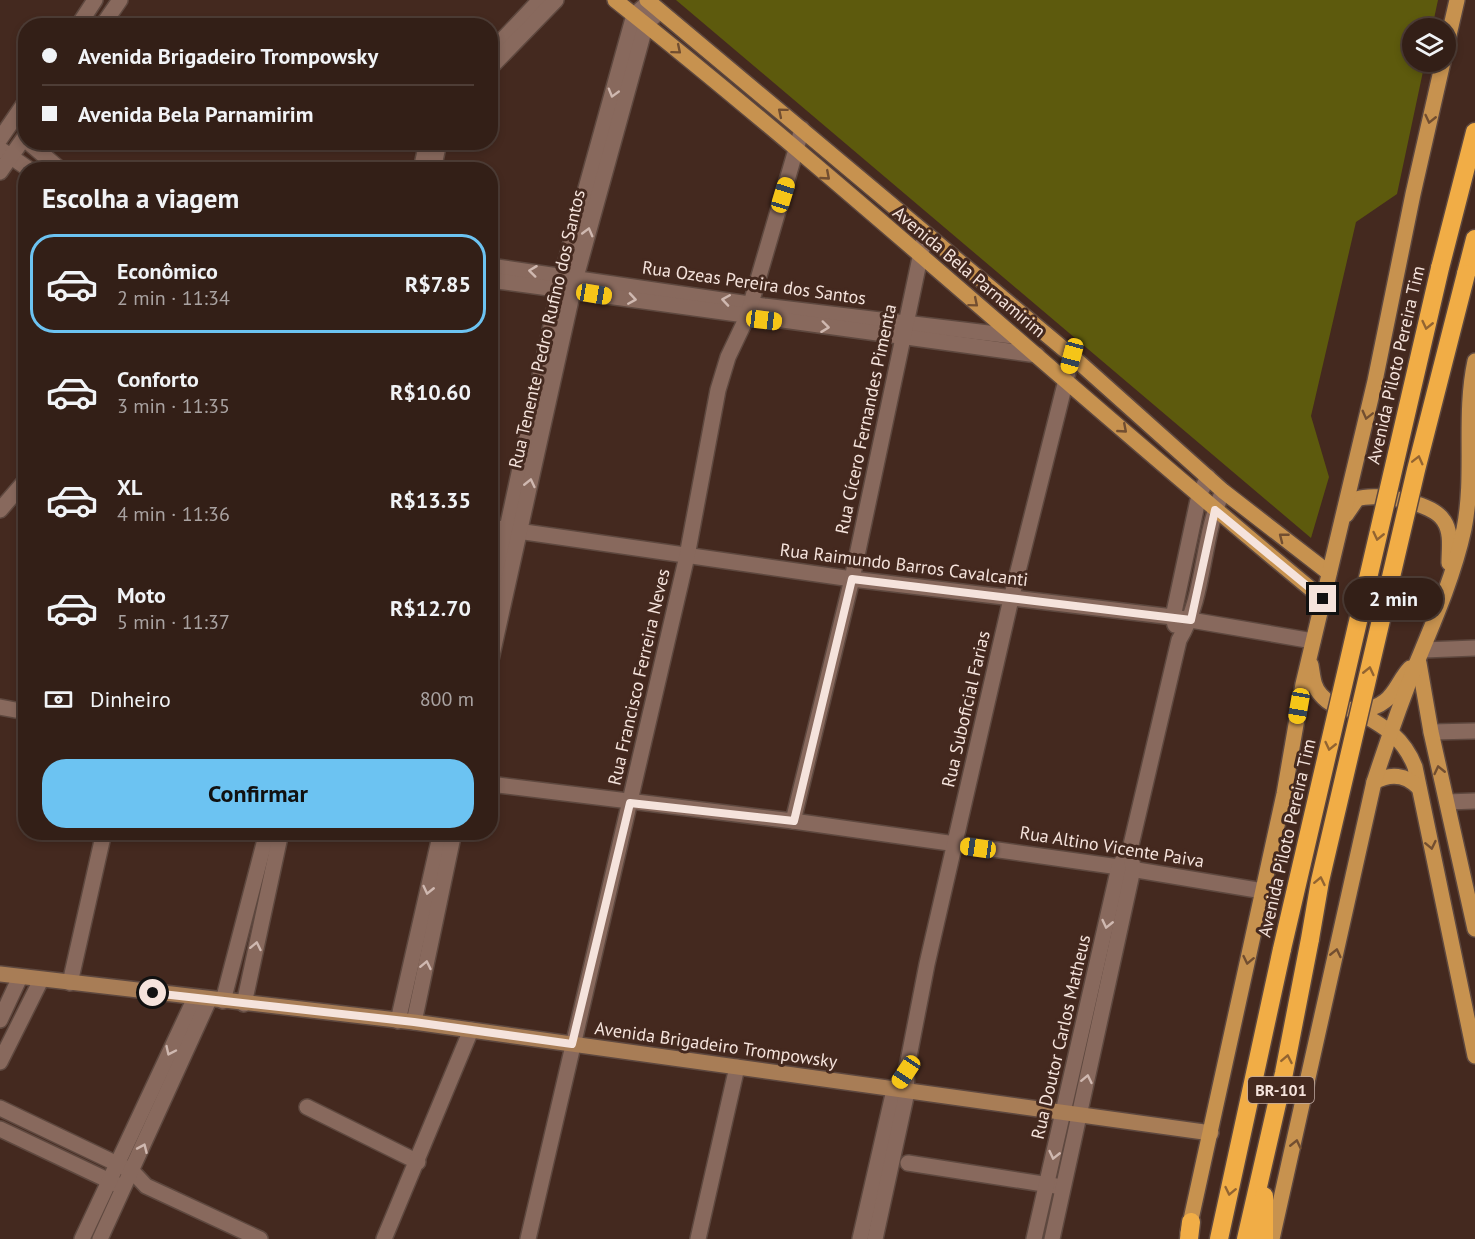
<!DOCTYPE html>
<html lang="pt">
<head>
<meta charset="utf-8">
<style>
  :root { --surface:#331f17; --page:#3e2c24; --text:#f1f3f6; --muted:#a9a2a1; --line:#4e3d36; --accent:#6cc3f2 }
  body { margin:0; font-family:"PT Sans",sans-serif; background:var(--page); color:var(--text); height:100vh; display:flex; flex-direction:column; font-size:22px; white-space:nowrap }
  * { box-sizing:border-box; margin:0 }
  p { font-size:20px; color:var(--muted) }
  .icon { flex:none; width:33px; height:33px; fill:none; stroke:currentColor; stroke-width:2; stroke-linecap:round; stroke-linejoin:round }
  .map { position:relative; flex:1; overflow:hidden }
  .panel { position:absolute; left:18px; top:162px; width:480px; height:678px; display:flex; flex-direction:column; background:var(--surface); border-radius:24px; box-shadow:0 3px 9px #0003,0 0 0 2px var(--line) }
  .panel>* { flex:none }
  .guide { position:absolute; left:18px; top:18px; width:480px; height:132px; border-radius:24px; box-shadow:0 3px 9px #0003,0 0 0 2px var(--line); display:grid; align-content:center; height:132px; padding:0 24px; background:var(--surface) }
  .controls { position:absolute; left:1402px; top:18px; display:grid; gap:12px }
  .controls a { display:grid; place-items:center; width:54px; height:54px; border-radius:50%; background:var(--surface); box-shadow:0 3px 9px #0003,0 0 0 2px var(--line); font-size:30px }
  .end { position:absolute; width:27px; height:27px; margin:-14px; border:8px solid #f5e3dc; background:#111; box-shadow:0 0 0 3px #111 }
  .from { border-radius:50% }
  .bubble { position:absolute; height:42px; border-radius:21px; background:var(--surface); box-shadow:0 3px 9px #0003,0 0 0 2px var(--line); font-size:20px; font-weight:700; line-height:42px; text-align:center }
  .car { position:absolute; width:18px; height:36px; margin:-18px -9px; border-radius:8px; box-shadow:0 0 4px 2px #0007; background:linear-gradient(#f5c518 24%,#345 0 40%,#f5c518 0 76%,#345 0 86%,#f5c518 0) }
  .guide b { display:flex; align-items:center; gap:21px; height:57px; font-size:22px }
  .guide b+b { border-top:2px solid var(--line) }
  .guide i { width:15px; height:15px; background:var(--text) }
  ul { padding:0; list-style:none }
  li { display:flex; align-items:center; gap:18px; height:99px; margin:0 12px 9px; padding:0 12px; border:3px solid transparent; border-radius:24px }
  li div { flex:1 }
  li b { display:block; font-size:22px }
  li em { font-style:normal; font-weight:700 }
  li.current { border-color:var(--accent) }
  li>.icon { width:54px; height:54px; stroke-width:1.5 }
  h2 { padding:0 24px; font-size:27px; line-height:72px }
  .pay { display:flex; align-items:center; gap:15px; height:66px; padding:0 24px; font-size:22px }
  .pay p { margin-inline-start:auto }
  .action { display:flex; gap:12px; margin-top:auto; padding:12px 24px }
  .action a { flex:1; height:69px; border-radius:24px; background:var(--accent); color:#111; font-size:24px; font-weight:700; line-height:69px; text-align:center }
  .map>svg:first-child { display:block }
  .green { fill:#5d5a0d }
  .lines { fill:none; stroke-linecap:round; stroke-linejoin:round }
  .street-casing { stroke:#5e483f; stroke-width:18 }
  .secondary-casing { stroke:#5e483f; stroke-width:18 }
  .primary-casing { stroke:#5e483f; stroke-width:18 }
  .highway-casing { stroke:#5e483f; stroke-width:21 }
  .street { stroke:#88695d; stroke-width:15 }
  .secondary { stroke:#a87d56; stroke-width:15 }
  .primary { stroke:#c7924f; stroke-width:15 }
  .highway { stroke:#f1ad46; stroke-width:18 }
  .highway-bridge-casing { stroke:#5e483f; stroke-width:21; stroke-linecap:butt }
  .highway-bridge { stroke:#f1ad46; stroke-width:18 }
  .oneway { stroke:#724e30 }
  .oneway2 { stroke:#cfb8b0 }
  .oneway3 { stroke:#926431 }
  .route { stroke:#f5e3dc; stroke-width:8 }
  .labels { text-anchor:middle; stroke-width:6; stroke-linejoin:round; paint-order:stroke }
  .shield { fill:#44291f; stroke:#c0aba3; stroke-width:1.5 }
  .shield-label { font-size:16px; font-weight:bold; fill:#f5e3dc }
  .street-label { font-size:18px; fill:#f5e3dc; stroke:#44291f }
</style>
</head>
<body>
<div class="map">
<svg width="1475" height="1239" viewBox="0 0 1475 1239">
  <rect width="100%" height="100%" fill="#44291f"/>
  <path class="green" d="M676,0h762l-6,28h-19v34h12l-28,132 -41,28 -45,194 18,61 -18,61z"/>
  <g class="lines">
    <defs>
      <g id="street">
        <path d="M78,26l17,-26"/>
        <path d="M102,26l18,-26"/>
        <path d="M490,53l50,-53"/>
        <path d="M490,68l66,-68"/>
        <path d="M0,139l26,-38"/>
        <path d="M28,142l33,28"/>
        <path d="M0,149l30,21"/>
        <path d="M421,170l6,-28"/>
        <path d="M433,170l6,-28"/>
        <path d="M0,172l26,-37"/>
        <path d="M490,266l274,40 249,30"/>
        <path d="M490,280l547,75"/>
        <path d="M0,510l26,-30"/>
        <path d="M490,527l362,52 321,38 140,24"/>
        <path d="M490,607l72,-332 72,-260 15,-13"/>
        <path d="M1175,625l-2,-8 26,-122 9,-18"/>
        <path d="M1424,650l51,-2"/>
        <path d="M490,664l86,-387 70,-253 14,-13"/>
        <path d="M0,707l26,5"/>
        <path d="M1431,732l44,-1"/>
        <path d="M490,784l303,37 326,46 144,24"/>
        <path d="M1447,802l28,-1"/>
        <path d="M793,821l59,-242 73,-345"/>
        <path d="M70,983l34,-151"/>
        <path d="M223,1001l44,-169"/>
        <path d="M244,1004l37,-172"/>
        <path d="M0,1020l20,-43"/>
        <path d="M398,1021l43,-189"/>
        <path d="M414,1022l40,-190"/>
        <path d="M0,1062l41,-82"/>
        <path d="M307,1107l111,55"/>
        <path d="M0,1108l132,63 14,15 114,53"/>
        <path d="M0,1129l116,55"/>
        <path d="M908,1163l148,23"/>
        <path d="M82,1239l113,-241"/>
        <path d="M100,1239l109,-239"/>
        <path d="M384,1239l87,-209"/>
        <path d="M528,1239l159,-683 31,-166 10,-33 19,-40 55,-188"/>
        <path d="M698,1239l39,-172"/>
        <path d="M860,1239l34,-149 7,-11"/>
        <path d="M875,1239l32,-147 -1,-20 21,-108 84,-365 61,-243"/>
        <path d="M1034,1239l85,-372 12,-22 48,-205c27,-45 22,-102 44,-149"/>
        <path d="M1052,1239l81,-370 -1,-8"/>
      </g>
      <path id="secondary" d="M0,974l414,48 797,111"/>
      <g id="primary">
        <path d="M615,0c242,192 469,403 708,599"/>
        <path d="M647,0l425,356 151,135 106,82"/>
        <path d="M1446,48l11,-48"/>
        <path d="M1346,515l11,-16c19,-7 76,3 87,22 8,12 5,28 5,42"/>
        <path d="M1419,663l12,69 44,197"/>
        <path d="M1311,665c2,11 2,22 10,30 14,17 47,20 64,6 11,-8 15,-23 25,-33"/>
        <path d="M1355,710c28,16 48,26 60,57l60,289"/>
        <path d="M1374,782c16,-9 32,-8 45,6"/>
        <path d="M1188,1233l96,-439 19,-110 72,-303 38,-187 30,-132"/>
        <path d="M1272,1239l102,-457c13,-40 27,-80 43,-120 18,-43 37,-87 47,-133 11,-55 -1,-113 11,-168"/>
      </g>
      <g id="highway">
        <path d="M1440,268l35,-136"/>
        <path d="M1466,274l9,-35"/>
        <path d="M1189,1239l2,-17"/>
        <path d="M1219,1239l63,-290"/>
        <path d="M1246,1239l38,-166 26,-134"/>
        <path d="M1264,1239v-43"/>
      </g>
    </defs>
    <use href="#street" class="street-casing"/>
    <use href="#secondary" class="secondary-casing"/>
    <use href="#primary" class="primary-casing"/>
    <use href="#highway" class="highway-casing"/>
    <use href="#street" class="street"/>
    <use href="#secondary" class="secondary"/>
    <use href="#primary" class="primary"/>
    <use href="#highway" class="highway"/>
    <defs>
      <g id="highway-bridge">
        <path d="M1310,939l10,-58 96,-411 50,-196"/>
        <path d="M1282,949l158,-681"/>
      </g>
    </defs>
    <use href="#highway-bridge" class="highway-bridge-casing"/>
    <use href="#highway-bridge" class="highway-bridge"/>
  </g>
  <defs><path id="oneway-chevron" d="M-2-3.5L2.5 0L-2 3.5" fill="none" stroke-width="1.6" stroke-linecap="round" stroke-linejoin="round" transform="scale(1.5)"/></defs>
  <g class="oneway">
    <use href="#oneway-chevron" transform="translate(677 50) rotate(40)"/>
    <use href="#oneway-chevron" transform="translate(782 112) rotate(-140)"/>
    <use href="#oneway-chevron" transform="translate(1430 119) rotate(103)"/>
    <use href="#oneway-chevron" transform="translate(826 176) rotate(41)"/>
    <use href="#oneway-chevron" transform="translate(974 303) rotate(40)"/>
    <use href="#oneway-chevron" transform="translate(1367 415) rotate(104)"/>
    <use href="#oneway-chevron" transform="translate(1123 429) rotate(41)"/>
    <use href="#oneway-chevron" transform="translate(1283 537) rotate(-142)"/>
    <use href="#oneway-chevron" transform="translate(1439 770) rotate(-103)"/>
    <use href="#oneway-chevron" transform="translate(1431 845) rotate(78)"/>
    <use href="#oneway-chevron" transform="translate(1336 953) rotate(-77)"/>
    <use href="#oneway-chevron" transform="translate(1248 960) rotate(102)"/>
    <use href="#oneway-chevron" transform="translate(1296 1144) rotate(-77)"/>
  </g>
  <g class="oneway2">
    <use href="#oneway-chevron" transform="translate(613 93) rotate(106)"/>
    <use href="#oneway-chevron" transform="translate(588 232) rotate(-75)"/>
    <use href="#oneway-chevron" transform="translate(533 271) rotate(-173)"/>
    <use href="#oneway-chevron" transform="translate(632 299) rotate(9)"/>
    <use href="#oneway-chevron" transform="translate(726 300) rotate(-171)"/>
    <use href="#oneway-chevron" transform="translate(825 327) rotate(7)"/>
    <use href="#oneway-chevron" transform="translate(530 483) rotate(-77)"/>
    <use href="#oneway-chevron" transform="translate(428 890) rotate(103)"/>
    <use href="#oneway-chevron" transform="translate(1107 924) rotate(103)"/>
    <use href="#oneway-chevron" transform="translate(256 946) rotate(-78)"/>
    <use href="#oneway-chevron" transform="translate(426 965) rotate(-78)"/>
    <use href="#oneway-chevron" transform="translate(170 1051) rotate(115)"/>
    <use href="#oneway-chevron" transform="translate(1087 1079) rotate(-78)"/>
    <use href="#oneway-chevron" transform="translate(143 1148) rotate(-66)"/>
    <use href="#oneway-chevron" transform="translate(1054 1155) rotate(103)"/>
  </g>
  <g class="oneway3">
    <use href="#oneway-chevron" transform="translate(1427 325) rotate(103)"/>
    <use href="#oneway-chevron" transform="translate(1418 460) rotate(-76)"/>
    <use href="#oneway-chevron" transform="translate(1378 536) rotate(103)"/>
    <use href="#oneway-chevron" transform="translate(1369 671) rotate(-77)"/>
    <use href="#oneway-chevron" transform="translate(1330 746) rotate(103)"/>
    <use href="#oneway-chevron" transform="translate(1320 881) rotate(-78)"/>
    <use href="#oneway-chevron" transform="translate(1287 1059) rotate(-79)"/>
    <use href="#oneway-chevron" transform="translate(1230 1191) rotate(102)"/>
  </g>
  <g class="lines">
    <path class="route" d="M153,993l261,29 158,22 58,-241 164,18 58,-242 339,41 24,-110 108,89"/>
  </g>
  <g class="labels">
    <rect class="shield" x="1248" y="1077" width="66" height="26" rx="4.5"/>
    <g class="shield-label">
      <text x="1281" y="1096">BR-101</text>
    </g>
    <g class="street-label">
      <text transform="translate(969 272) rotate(40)" y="6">Avenida Bela Parnamirim</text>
      <text transform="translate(754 283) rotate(8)" y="6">Rua Ozeas Pereira dos Santos</text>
      <text transform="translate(547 329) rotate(-77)" y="6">Rua Tenente Pedro Rufino dos Santos</text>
      <text transform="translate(1396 365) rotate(-77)" y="6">Avenida Piloto Pereira Tim</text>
      <text transform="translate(866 419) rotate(-78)" y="6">Rua Cícero Fernandes Pimenta</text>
      <text transform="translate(904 565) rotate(7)" y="6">Rua Raimundo Barros Cavalcanti</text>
      <text transform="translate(639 677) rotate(-77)" y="6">Rua Francisco Ferreira Neves</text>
      <text transform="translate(966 709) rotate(-77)" y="6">Rua Suboficial Farias</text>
      <text transform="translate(1287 838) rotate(-77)" y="6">Avenida Piloto Pereira Tim</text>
      <text transform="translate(1112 847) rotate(9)" y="6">Rua Altino Vicente Paiva</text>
      <text transform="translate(1061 1037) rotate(-77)" y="6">Rua Doutor Carlos Matheus</text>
      <text transform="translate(716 1045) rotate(8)" y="6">Avenida Brigadeiro Trompowsky</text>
    </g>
  </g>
</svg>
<div class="controls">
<a><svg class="icon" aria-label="layers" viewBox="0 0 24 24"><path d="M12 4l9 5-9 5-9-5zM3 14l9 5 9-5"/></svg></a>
</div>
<i class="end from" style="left:153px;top:993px"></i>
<i class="end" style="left:1323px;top:599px"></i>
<div class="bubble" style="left:1344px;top:578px;width:99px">2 min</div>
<i class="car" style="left:783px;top:195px;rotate:17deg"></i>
<i class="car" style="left:594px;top:294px;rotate:99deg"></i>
<i class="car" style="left:764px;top:320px;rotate:97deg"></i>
<i class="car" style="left:1072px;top:356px;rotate:195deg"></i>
<i class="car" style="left:1299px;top:706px;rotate:190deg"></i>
<i class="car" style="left:978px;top:848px;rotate:278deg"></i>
<i class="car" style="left:906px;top:1072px;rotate:214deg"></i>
<div class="guide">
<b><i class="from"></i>Avenida Brigadeiro Trompowsky</b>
<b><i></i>Avenida Bela Parnamirim</b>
</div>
<section class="panel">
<h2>Escolha a viagem</h2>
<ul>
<li class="current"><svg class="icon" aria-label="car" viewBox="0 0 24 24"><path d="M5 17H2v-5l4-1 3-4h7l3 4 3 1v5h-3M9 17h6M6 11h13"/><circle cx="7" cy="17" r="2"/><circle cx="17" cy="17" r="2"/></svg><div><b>Econômico</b><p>2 min · 11:34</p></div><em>R$7.85</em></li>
<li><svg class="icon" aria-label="car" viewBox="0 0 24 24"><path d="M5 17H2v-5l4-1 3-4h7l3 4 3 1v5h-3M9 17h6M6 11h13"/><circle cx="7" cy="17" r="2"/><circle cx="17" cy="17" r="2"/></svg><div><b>Conforto</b><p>3 min · 11:35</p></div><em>R$10.60</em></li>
<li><svg class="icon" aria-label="car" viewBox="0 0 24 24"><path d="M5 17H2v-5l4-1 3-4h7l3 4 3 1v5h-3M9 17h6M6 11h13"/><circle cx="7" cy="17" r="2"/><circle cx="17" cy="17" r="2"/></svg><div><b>XL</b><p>4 min · 11:36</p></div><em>R$13.35</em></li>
<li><svg class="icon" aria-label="car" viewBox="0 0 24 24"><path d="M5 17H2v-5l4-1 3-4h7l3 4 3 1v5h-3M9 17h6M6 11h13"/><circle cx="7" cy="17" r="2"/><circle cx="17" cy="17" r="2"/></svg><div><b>Moto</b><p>5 min · 11:37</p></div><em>R$12.70</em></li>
</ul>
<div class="pay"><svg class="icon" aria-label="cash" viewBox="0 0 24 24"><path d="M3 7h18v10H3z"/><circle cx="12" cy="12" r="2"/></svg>Dinheiro<p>800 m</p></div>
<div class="action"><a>Confirmar</a></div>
</section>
</div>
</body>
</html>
